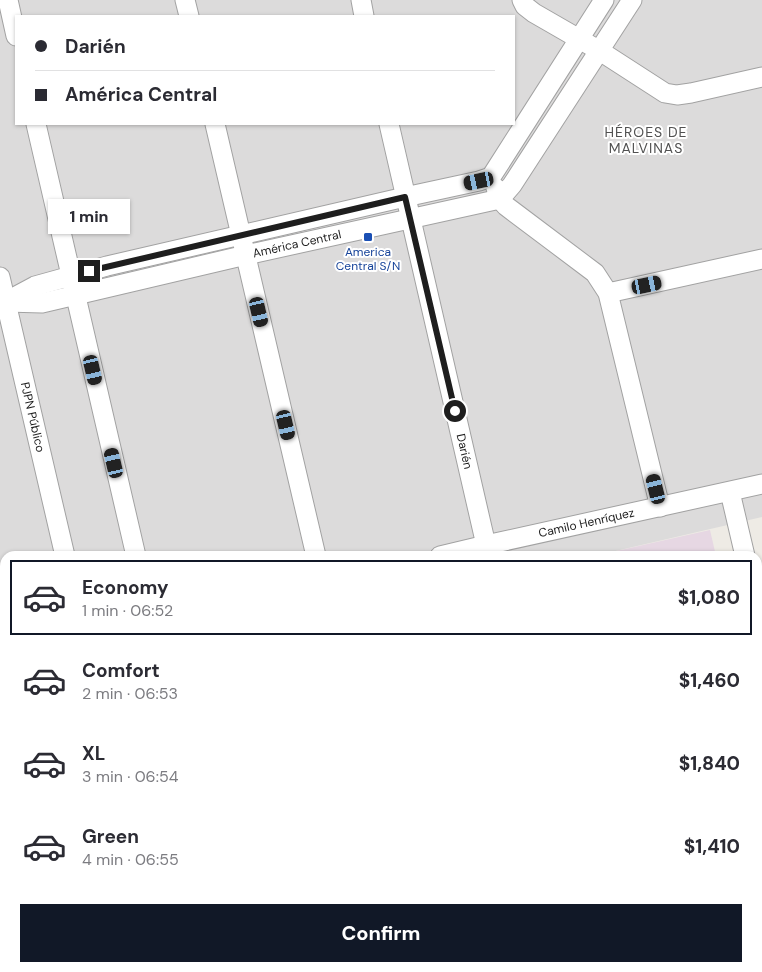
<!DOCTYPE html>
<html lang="en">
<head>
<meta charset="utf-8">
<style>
  :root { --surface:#fff; --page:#f7f7f7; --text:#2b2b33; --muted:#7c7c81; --line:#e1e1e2; --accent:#111827 }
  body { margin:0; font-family:"DM Sans",sans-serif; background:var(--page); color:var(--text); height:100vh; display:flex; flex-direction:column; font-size:19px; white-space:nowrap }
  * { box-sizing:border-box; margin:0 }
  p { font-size:16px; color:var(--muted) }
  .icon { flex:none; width:28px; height:28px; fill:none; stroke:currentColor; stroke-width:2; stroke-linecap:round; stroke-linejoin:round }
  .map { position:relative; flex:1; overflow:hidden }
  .sheet { position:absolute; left:0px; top:551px; width:762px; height:421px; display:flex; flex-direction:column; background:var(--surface); border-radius:15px 15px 0 0; box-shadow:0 1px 4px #0004 }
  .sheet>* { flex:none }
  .guide { position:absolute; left:15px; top:15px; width:500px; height:110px; border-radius:0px; box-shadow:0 1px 4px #0004; display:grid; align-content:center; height:110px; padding:0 20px; background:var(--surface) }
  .end { position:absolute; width:22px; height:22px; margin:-11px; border:6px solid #1e1e1e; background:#fff; box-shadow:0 0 0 2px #fff }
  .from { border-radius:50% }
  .bubble { position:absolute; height:35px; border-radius:0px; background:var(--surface); box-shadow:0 1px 4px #0004; font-size:16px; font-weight:800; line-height:35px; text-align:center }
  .car { position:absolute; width:15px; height:30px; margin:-15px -8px; border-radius:6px; box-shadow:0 0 4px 1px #0007; background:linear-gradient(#222 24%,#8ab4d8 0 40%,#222 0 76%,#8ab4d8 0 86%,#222 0) }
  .guide b { display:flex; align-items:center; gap:18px; height:48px; font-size:19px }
  .guide b+b { border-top:1px solid var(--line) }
  .guide i { width:12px; height:12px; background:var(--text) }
  ul { padding:9px 0 0; list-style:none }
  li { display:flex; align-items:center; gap:15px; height:75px; margin:0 10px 8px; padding:0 10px; border:2px solid transparent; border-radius:0px }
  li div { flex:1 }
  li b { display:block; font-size:19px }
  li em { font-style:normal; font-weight:800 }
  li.on { border-color:var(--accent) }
  li>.icon { width:45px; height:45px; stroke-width:1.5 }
  .primary-button { display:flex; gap:10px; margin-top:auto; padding:10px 20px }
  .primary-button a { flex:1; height:58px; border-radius:0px; background:var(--accent); color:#fff; font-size:20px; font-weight:800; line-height:58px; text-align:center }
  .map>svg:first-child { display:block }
  .residential { fill:#dcdbdb; fill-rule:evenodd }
  .industrial { fill:#e6d7e3 }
  .building { fill:url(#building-back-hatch); stroke:#beb2a8 }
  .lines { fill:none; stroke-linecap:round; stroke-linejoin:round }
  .minor-casing { stroke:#a2a2a2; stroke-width:21 }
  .minor { stroke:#fff; stroke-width:19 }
  .route { stroke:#1e1e1e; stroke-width:6 }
  .transit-dot { fill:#1a4fb4; stroke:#fff; stroke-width:2 }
  .labels { text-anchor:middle; stroke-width:4; stroke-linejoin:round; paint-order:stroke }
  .street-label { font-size:12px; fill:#1e1e1e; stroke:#fff }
  .transit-label { font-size:12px; fill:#164399; stroke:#fff }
  .neighbourhood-label { font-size:14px; letter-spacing:1px; fill:#515151; stroke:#fff }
</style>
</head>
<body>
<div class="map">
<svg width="762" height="972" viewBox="0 0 762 972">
  <defs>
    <pattern id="building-back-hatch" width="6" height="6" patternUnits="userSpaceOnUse" patternTransform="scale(1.25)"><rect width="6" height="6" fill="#beb7b1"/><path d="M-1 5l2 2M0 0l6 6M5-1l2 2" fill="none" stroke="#a39d98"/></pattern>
  </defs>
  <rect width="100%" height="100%" fill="#eeebe5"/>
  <path class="residential" d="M0,0h762v517l-168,39h-589v134l-5,1zM16,16h498v108h-498z"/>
  <g class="industrial">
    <path d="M710,530l6,26h-122z"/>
    <path d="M5,690v278h753v-232l4,19v217h-762v-281z"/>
  </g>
  <g class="building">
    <path d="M5,878v90h115l1,4h-121v-93z"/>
    <path d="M758,942l4,20v10h-100l-1,-4h97z"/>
    <path d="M146,968h146l1,4h-146z"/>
    <path d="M319,968h147l1,4h-147z"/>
    <path d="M491,968h146l1,4h-146z"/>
  </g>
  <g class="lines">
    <defs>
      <g id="minor">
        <path d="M8,0l8,36"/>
        <path d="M185,0l4,16"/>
        <path d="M361,0l3,16"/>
        <path d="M522,0l3,6 9,7 66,38 65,42 12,2 14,-2 71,-16"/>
        <path d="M36,124l100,432"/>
        <path d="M215,124l101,432"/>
        <path id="s1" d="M389,124l97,421"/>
        <path d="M496,188l4,11 6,7 89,67 13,20 52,214"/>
        <path id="s2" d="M0,277l65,279"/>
        <path d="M608,293l154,-34"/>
        <path d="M7,301l28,-15 72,-20 298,-69 74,-16 12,-4 113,-177"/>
        <path id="s3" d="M0,304l6,-2 36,1 204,-48 254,-56 12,-14 120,-185"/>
        <path d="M730,492l15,64"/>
        <path id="s4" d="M440,556l46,-11 276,-61"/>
        <path d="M758,616l4,22"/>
        <path d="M0,660l5,-2"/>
        <path d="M133,968l1,4"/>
        <path d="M304,968l1,4"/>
        <path d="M474,968l1,4"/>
        <path d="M648,968l1,4"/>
      </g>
    </defs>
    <use href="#minor" class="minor-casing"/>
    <use href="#minor" class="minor"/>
  </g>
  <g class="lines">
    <path class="route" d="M89,271l316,-74 50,214"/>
  </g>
  <rect class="transit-dot" x="363" y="232" width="10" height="10" rx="2.5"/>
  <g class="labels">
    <g class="street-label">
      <text dy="4" stroke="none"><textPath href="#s3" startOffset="304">América Central</textPath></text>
      <text dy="4" stroke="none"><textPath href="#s2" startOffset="144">PJPN Público</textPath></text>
      <text dy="4" stroke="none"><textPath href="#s1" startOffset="336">Darién</textPath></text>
      <text dy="4" stroke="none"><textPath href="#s4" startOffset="150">Camilo Henríquez</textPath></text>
    </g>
    <g class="transit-label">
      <text x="368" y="256">America<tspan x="368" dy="14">Central S/N</tspan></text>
    </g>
    <g class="neighbourhood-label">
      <text x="646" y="137">HÉROES DE<tspan x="646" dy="16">MALVINAS</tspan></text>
    </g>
  </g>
</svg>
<i class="end from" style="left:455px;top:411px"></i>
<i class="end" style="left:89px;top:271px"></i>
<div class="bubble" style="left:48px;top:199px;width:82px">1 min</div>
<i class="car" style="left:479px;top:181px;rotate:258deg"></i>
<i class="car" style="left:647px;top:285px;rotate:78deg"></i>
<i class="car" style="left:259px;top:312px;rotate:167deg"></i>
<i class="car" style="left:93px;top:370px;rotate:167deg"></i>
<i class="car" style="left:286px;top:425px;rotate:167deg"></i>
<i class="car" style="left:114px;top:463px;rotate:347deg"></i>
<i class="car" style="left:656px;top:489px;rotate:346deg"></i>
<div class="guide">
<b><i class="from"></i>Darién</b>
<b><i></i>América Central</b>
</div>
<section class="sheet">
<ul>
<li class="on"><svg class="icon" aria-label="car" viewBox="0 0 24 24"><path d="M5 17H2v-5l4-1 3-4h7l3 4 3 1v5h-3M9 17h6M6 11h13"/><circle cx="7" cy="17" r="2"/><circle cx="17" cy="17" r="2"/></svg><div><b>Economy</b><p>1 min · 06:52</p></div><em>$1,080</em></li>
<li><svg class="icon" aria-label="car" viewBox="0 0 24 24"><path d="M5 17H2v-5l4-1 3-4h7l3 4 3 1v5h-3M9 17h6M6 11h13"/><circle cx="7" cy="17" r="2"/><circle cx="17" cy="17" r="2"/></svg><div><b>Comfort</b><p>2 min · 06:53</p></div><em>$1,460</em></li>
<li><svg class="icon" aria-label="car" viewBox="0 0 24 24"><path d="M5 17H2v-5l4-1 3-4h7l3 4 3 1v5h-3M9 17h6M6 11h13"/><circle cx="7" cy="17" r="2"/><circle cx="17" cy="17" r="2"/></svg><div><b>XL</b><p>3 min · 06:54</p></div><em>$1,840</em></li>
<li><svg class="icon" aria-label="car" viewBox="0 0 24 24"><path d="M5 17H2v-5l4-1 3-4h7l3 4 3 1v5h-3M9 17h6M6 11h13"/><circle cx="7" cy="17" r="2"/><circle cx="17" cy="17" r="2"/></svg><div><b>Green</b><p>4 min · 06:55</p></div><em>$1,410</em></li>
</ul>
<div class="primary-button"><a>Confirm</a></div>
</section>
</div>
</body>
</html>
